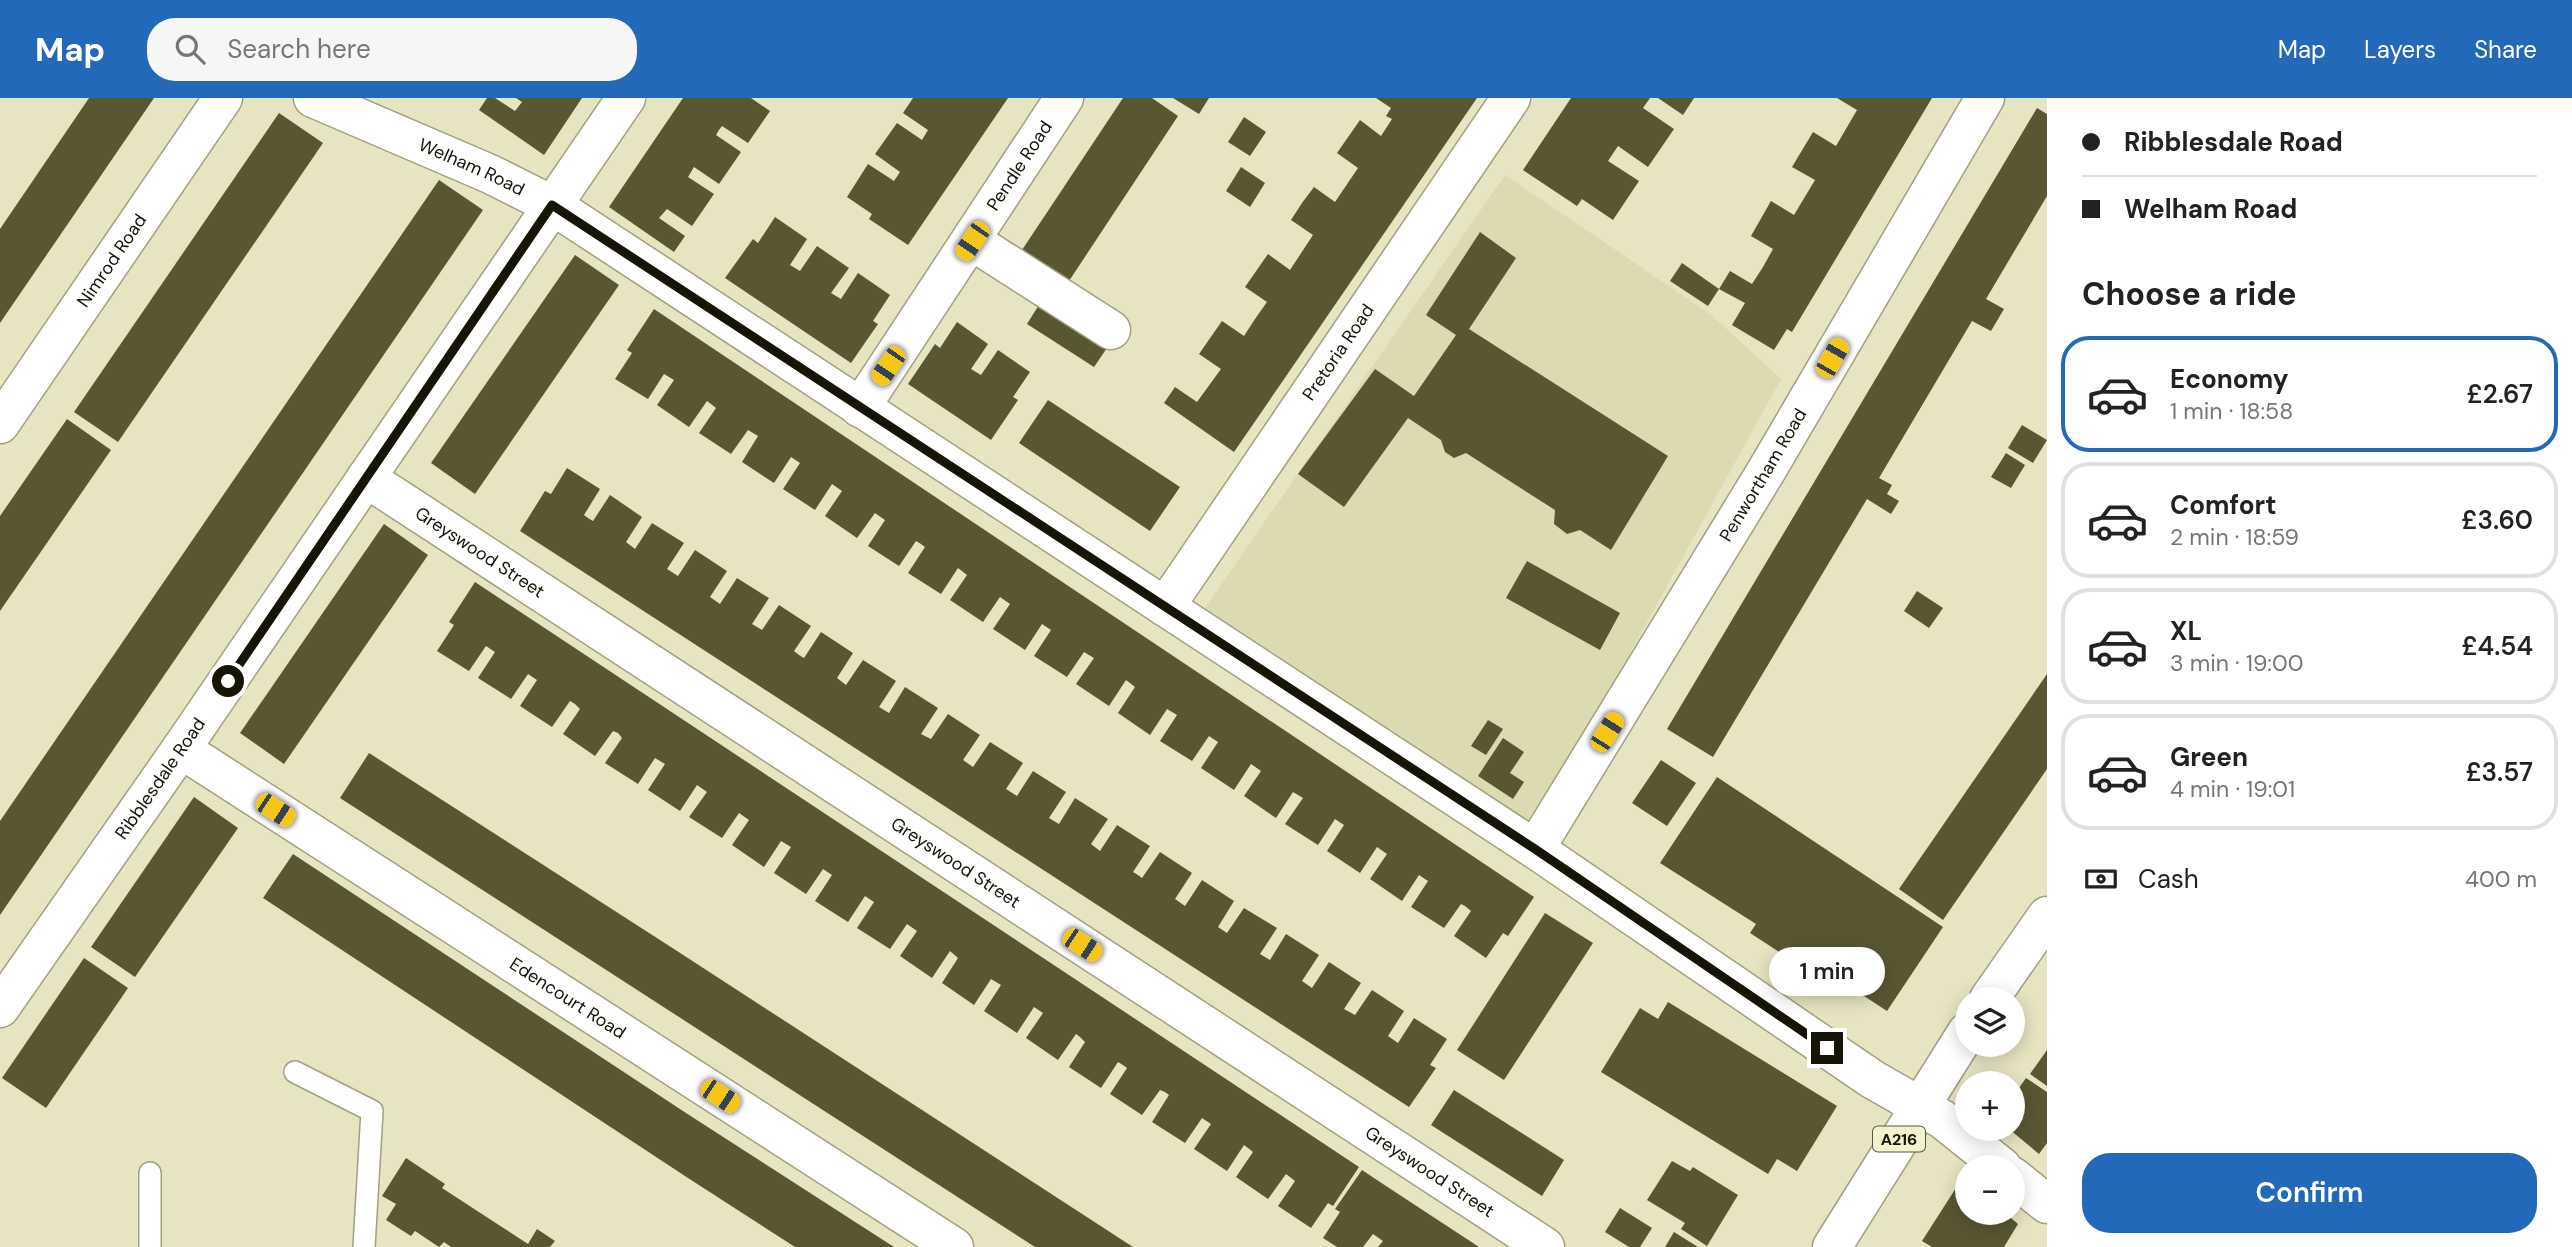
<!DOCTYPE html>
<html lang="en">
<head>
<meta charset="utf-8">
<style>
  :root { --surface:#fff; --page:#f6f6f6; --text:#222; --muted:#767676; --line:#e0e0e0; --accent:#2369ba }
  body { margin:0; font-family:"DM Sans",sans-serif; background:var(--page); color:var(--text); height:100vh; display:flex; flex-direction:column; font-size:26px; white-space:nowrap }
  * { box-sizing:border-box; margin:0 }
  p { font-size:23px; color:var(--muted) }
  .icon { flex:none; width:38px; height:38px; fill:none; stroke:currentColor; stroke-width:2; stroke-linecap:round; stroke-linejoin:round }
  .map { position:relative; flex:1; overflow:hidden }
  .sheet { display:flex; flex-direction:column; background:var(--surface); width:525px }
  .sheet>* { flex:none }
  .hud { display:grid; align-content:center; height:154px; padding:0 35px; background:var(--surface) }
  .controls { position:absolute; left:1955px; top:889px; display:grid; gap:14px }
  .controls a { display:grid; place-items:center; width:70px; height:70px; border-radius:50%; background:var(--surface); box-shadow:0 4px 18px #0003; font-size:35px }
  .end { position:absolute; width:32px; height:32px; margin:-16px; border:9px solid #151407; background:#fff; box-shadow:0 0 0 4px #fff }
  .from { border-radius:50% }
  .bubble { position:absolute; height:49px; border-radius:24px; background:var(--surface); box-shadow:0 4px 18px #0003; font-size:23px; font-weight:600; line-height:49px; text-align:center }
  .car { position:absolute; width:21px; height:42px; margin:-21px -10px; border-radius:9px; box-shadow:0 0 5px 2px #0007; background:linear-gradient(#f5c518 24%,#345 0 40%,#f5c518 0 76%,#345 0 86%,#f5c518 0) }
  .hud b { display:flex; align-items:center; gap:24px; height:66px; font-size:26px }
  .hud b+b { border-top:2px solid var(--line) }
  .hud i { width:18px; height:18px; background:var(--text) }
  ul { padding:0; list-style:none }
  li { display:flex; align-items:center; gap:21px; height:116px; margin:0 14px 10px; padding:0 21px; border:4px solid var(--line); border-radius:28px }
  li div { flex:1 }
  li b { display:block; font-size:26px }
  li em { font-style:normal; font-weight:600 }
  li.selected { border-color:var(--accent) }
  li>.icon { width:63px; height:63px; stroke-width:1.5 }
  h2 { padding:0 35px; font-size:32px; line-height:84px }
  .pay { display:flex; align-items:center; gap:18px; height:77px; padding:0 35px; font-size:26px }
  .pay p { margin-inline-start:auto }
  .cta { display:flex; gap:14px; margin-top:auto; padding:14px 35px }
  .cta a { flex:1; height:80px; border-radius:28px; background:var(--accent); color:#fff; font-size:28px; font-weight:600; line-height:80px; text-align:center }
  header { display:flex; align-items:center; gap:42px; box-sizing:border-box; height:98px; padding:0 35px; background:var(--accent); color:#fff }
  header strong { font-size:33px }
  nav { display:flex; gap:38px; margin-inline-start:auto; font-size:24px }
  .search { width:490px; height:63px; background:var(--page); display:flex; align-items:center; gap:18px; box-sizing:border-box; padding:0 24px; border-radius:28px; color:var(--muted); font-size:26px }
  main { display:flex; flex:1; min-height:0 }
  .map>svg:first-child { display:block }
  .built { fill:#dcdab0 }
  .building { fill:#595732 }
  .lines { fill:none; stroke-linecap:round; stroke-linejoin:round }
  .service-casing { stroke:#a2a07e; stroke-width:24 }
  .minor-casing { stroke:#a2a07e; stroke-width:41 }
  .primary-casing { stroke:#a2a07e; stroke-width:41 }
  .service { stroke:#fff; stroke-width:21 }
  .minor { stroke:#fff; stroke-width:38 }
  .primary { stroke:#fff; stroke-width:38 }
  .route { stroke:#151407; stroke-width:9 }
  .labels { text-anchor:middle; stroke-width:7; stroke-linejoin:round; paint-order:stroke }
  .shield { fill:#f3f1ce; stroke:#585643; stroke-width:2 }
  .shield-label { font-size:16px; font-weight:bold; fill:#151407 }
  .street-label { font-size:18px; fill:#151407; stroke:#f3f1ce }
</style>
</head>
<body>
<header>
<strong>Map</strong>
<div class="search"><svg class="icon" aria-label="search" viewBox="0 0 24 24"><circle cx="10" cy="10" r="6"/><path d="M15 15l6 6"/></svg>Search here</div>
<nav><a>Map</a><a>Layers</a><a>Share</a></nav>
</header>
<main>
<div class="map">
<svg width="2047" height="1149" viewBox="0 0 2047 1149">
  <rect width="100%" height="100%" fill="#e6e4c1"/>
  <path class="built" d="M1505,77l205,139 71,65 -249,452 -327,-223z"/>
  <g class="building">
    <path d="M89,0h65l-154,225v-94z"/>
    <path d="M487,0h8l20,13 7,-9 -6,-4h66l-38,57 -65,-45z"/>
    <path d="M683,0h68l19,13 -22,32 -26,-17 -3,4 -3,5 25,17 -22,32 -25,-17 -6,10 26,17 -22,32 -25,-17 -8,9 26,18 -11,16 -65,-45z"/>
    <path d="M913,0h95l-100,147 -39,-26 3,-5 -25,-17 21,-33 26,17 6,-9 -25,-18 22,-31 25,17 6,-10 -25,-17z"/>
    <path d="M1123,0h29l26,18 -109,165 -47,-31z"/>
    <path d="M1173,0h36l-10,16z"/>
    <path d="M1376,0h101l-243,354 -70,-49 11,-16 22,15 24,-33 -22,-15 23,-33 22,15 11,-17 12,-17 -22,-15 23,-33 22,16 23,-35 -22,-15 11,-17 12,-16 21,15 23,-34 -21,-15 23,-33 21,16 11,-17 -6,-3 5,-8z"/>
    <path d="M1571,0h79l-7,10 31,21 -26,38 -30,-21 -10,15 31,20 -26,39 -31,-21 -5,7 -54,-36z"/>
    <path d="M1658,0h36l-11,17z"/>
    <path d="M1837,0h95l-140,234 -5,-3 -13,21 -42,-25 13,-22 -26,-14 11,-18 22,13 11,-17 10,-18 -22,-13 20,-35 23,14 21,-35 -23,-13 21,-35 23,14 21,-36z"/>
    <path d="M2037,10l10,6v82l-61,103 18,10 -13,22 -19,-10 -93,157 13,7 -5,9 12,7 -8,13 -24,-15 -154,258 -46,-28z"/>
    <path d="M279,15l44,30 -205,299 -44,-30z"/>
    <path d="M1244,19l22,15 -16,24 -22,-14z"/>
    <path d="M1241,69l24,16 -15,24 -24,-16z"/>
    <path d="M439,82l44,30 -483,705v-94z"/>
    <path d="M775,119l32,22 -17,26 10,6 17,-25 32,22 -18,25 10,6 17,-26 32,22 -17,26 5,3 -27,39 -126,-85 28,-39 5,4z"/>
    <path d="M1480,134l36,26 -47,71 199,127 -57,94 -31,-20 -13,4 -13,-10 1,-14 -89,-57 -12,5 -9,-6 -4,-12 -33,-22 -64,89 -46,-33 77,-105 39,27 42,-61 -30,-20z"/>
    <path d="M575,157l44,30 -144,209 -44,-31z"/>
    <path d="M1682,165l37,26 -11,17 -38,-25z"/>
    <path d="M1042,202l67,45 -15,22 -67,-43z"/>
    <path d="M654,211l880,588 -26,39 -5,-3 -17,25 -32,-22 17,-25 -6,-5 -4,-2 -17,24 -33,-21 17,-26 -9,-6 -17,26 -32,-22 17,-25 -10,-7 -17,26 -33,-22 17,-26 -9,-6 -17,26 -33,-21 18,-26 -10,-6 -17,26 -32,-22 17,-25 -10,-7 -17,26 -33,-22 17,-26 -9,-6 -17,25 -32,-20 17,-26 -10,-6 -17,26 -32,-22 17,-26 -5,-4 -4,-3 -17,26 -33,-22 18,-26 -10,-6 -17,25 -33,-21 17,-26 -9,-6 -17,26 -32,-21 17,-25 -10,-7 -17,25 -33,-22 17,-25 -9,-7 -17,26 -33,-21 17,-26 -4,-3 -5,-3 -17,25 -31,-20 17,-26 -10,-7 -18,25 -32,-22 17,-25 -10,-7 -17,26 -32,-21 17,-26 -9,-6 -17,26 -32,-21 16,-26 -10,-6 -17,24 -32,-21 17,-25 -5,-4 -4,-3 -18,26 -32,-22 17,-25 -10,-6 -16,25 -33,-20 17,-26 -5,-3z"/>
    <path d="M957,224l31,22 -17,25 10,6 17,-25 32,22 -17,25 5,3 -27,40 -83,-56 27,-40 5,4z"/>
    <path d="M1048,302l132,87 -30,44 -131,-88z"/>
    <path d="M67,321l44,31 -111,161v-95z"/>
    <path d="M2022,327l25,15 -14,23 -25,-15z"/>
    <path d="M2006,355l19,12 -14,23 -20,-11z"/>
    <path d="M567,370l33,21 -16,26 4,3 5,3 17,-26 32,22 -16,25 9,7 17,-26 32,20 -17,26 11,7 17,-26 32,21 -17,26 10,7 17,-26 32,20 -17,26 10,6 17,-25 32,21 -17,25 5,4 5,3 17,-26 32,21 -16,25 9,7 17,-25 33,21 -17,26 10,6 16,-26 33,21 -17,26 10,5 17,-25 32,21 -17,25 10,7 17,-25 33,21 -17,26 11,7 16,-25 33,21 -17,26 10,6 16,-26 33,21 -17,25 9,7 17,-26 33,21 -17,26 5,3 4,3 18,-26 32,21 -17,26 10,7 17,-26 32,21 -16,26 9,6 17,-25 33,20 -17,26 10,6 16,-26 33,21 -17,26 10,7 17,-26 32,21 -17,26 11,6 17,-25 32,21 -16,25 10,7 16,-25 33,21 -17,26 6,3 -27,39 -889,-576 25,-40 6,3z"/>
    <path d="M384,426l44,31 -144,209 -44,-31z"/>
    <path d="M1527,463l93,52 -20,37 -94,-52z"/>
    <path d="M475,484l884,585 -26,39 -5,-3 -17,25 -33,-22 17,-25 -5,-4 -4,-3 -18,25 -32,-22 17,-25 -5,-4 -4,-3 -17,26 -33,-22 17,-25 -9,-6 -17,25 -33,-21 17,-27 -4,-3 -5,-2 -18,25 -32,-21 17,-26 -4,-3 -5,-3 -17,26 -32,-21 16,-25 -5,-5 -4,-3 -18,26 -32,-22 17,-25 -9,-6 -17,26 -33,-22 17,-26 -10,-6 -17,26 -32,-22 16,-25 -8,-7 -18,27 -32,-22 17,-25 -10,-7 -17,25 -33,-21 17,-26 -9,-6 -17,26 -33,-21 17,-26 -9,-6 -17,25 -32,-21 17,-26 -10,-6 -17,26 -32,-22 17,-25 -10,-7 -17,25 -33,-21 18,-25 -10,-7 -17,26 -32,-21 17,-26 -10,-6 -17,26 -33,-21 17,-25 -4,-5 -5,-2 -18,25 -32,-22 17,-25 -5,-5 -5,-3 -18,26 -32,-21 17,-26 -9,-6 -17,25 -33,-21 17,-26 -9,-6 -17,25 -32,-20 17,-26 -5,-3z"/>
    <path d="M1917,493l26,17 -14,20 -25,-17z"/>
    <path d="M2047,576v95l-104,151 -44,-31z"/>
    <path d="M1488,622l15,9 -17,26 -15,-9z"/>
    <path d="M1503,640l21,14 -14,21 14,9 -11,17 -35,-23z"/>
    <path d="M369,655l305,196 459,298h-98l-695,-449z"/>
    <path d="M1661,662l35,23 -29,43 -35,-23z"/>
    <path d="M1717,679l226,150 -56,84 -69,-45 -5,8 -63,-41 6,-9 -96,-61z"/>
    <path d="M194,699l44,31 -103,149 -44,-30z"/>
    <path d="M293,756l393,259 208,134h-99l-107,-69 -425,-280z"/>
    <path d="M1545,815l48,30 -89,137 -47,-30z"/>
    <path d="M84,860l44,30 -82,120 -44,-30z"/>
    <path d="M1668,904l169,104 -40,65 -20,-12 -9,15 -167,-102 39,-64 18,11z"/>
    <path d="M2047,952v36l-17,-12z"/>
    <path d="M2026,980l21,14v51l-8,11 -30,-25h3v-31z"/>
    <path d="M1454,992l110,70 -22,36 -111,-71z"/>
    <path d="M406,1060l39,26 -3,4 86,56 9,-15 18,12 -5,6h-99l-7,-5 -5,5 -24,-16 -4,5 -25,-16 10,-16 -14,-8z"/>
    <path d="M1672,1063l18,10 3,-4 45,28 -31,51 -26,-17 4,-6 -38,-23z"/>
    <path d="M1362,1072l21,14 96,63h-101l5,-6 -10,-7 -10,13h-26l-14,-9 17,-26 -5,-3z"/>
    <path d="M1963,1079l4,4v32h38l13,11 -14,23h-72l-10,-6z"/>
    <path d="M1620,1110l32,20 -12,19h-11l-24,-15z"/>
    <path d="M1674,1134l24,15h-33z"/>
  </g>
  <g class="lines">
    <defs>
      <g id="service">
        <path d="M295,974l77,39 -8,136"/>
        <path d="M150,1075v74"/>
      </g>
      <g id="minor">
        <path id="s1" d="M313,0l177,76 62,31 983,644 337,230 70,40 60,48"/>
        <path d="M972,143l139,89"/>
        <path id="s2" d="M860,310l204,-310"/>
        <path id="s3" d="M0,326l223,-326"/>
        <path id="s4" d="M366,380l1179,769"/>
        <path id="s5" d="M1165,509l346,-509"/>
        <path id="s6" d="M181,651l773,498"/>
        <path id="s7" d="M1535,751l230,-376 220,-375"/>
        <path id="s8" d="M0,910l181,-259 445,-651"/>
        <path d="M2012,1078l35,28"/>
      </g>
      <g id="primary">
        <path d="M1989,901l58,-83"/>
        <path d="M1832,1149l135,-215"/>
      </g>
    </defs>
    <use href="#service" class="service-casing"/>
    <use href="#minor" class="minor-casing"/>
    <use href="#primary" class="primary-casing"/>
    <use href="#service" class="service"/>
    <use href="#minor" class="minor"/>
    <use href="#primary" class="primary"/>
  </g>
  <g class="lines">
    <path class="route" d="M228,583l324,-476 983,644 292,199"/>
  </g>
  <g class="labels">
    <rect class="shield" x="1873" y="1028.5" width="52" height="25" rx="5"/>
    <g class="shield-label">
      <text x="1899" y="1047">A216</text>
    </g>
    <g class="street-label">
      <text dy="6" stroke="none"><textPath href="#s2" startOffset="290">Pendle Road</textPath></text>
      <text dy="6" stroke="none"><textPath href="#s1" startOffset="173">Welham Road</textPath></text>
      <text dy="6" stroke="none"><textPath href="#s3" startOffset="198">Nimrod Road</textPath></text>
      <text dy="6" stroke="none"><textPath href="#s5" startOffset="308">Pretoria Road</textPath></text>
      <text dy="6" stroke="none"><textPath href="#s7" startOffset="438">Penwortham Road</textPath></text>
      <text dy="6" stroke="none"><textPath href="#s4" startOffset="136">Greyswood Street</textPath></text>
      <text dy="6" stroke="none"><textPath href="#s8" startOffset="280">Ribblesdale Road</textPath></text>
      <text dy="6" stroke="none"><textPath href="#s4" startOffset="704">Greyswood Street</textPath></text>
      <text dy="6" stroke="none"><textPath href="#s6" startOffset="460">Edencourt Road</textPath></text>
      <text dy="6" stroke="none"><textPath href="#s4" startOffset="1270">Greyswood Street</textPath></text>
    </g>
  </g>
</svg>
<div class="controls">
<a><svg class="icon" aria-label="layers" viewBox="0 0 24 24"><path d="M12 4l9 5-9 5-9-5zM3 14l9 5 9-5"/></svg></a>
<a>+</a>
<a>−</a>
</div>
<i class="end from" style="left:228px;top:583px"></i>
<i class="end" style="left:1827px;top:950px"></i>
<div class="bubble" style="left:1769px;top:849px;width:116px">1 min</div>
<i class="car" style="left:972px;top:143px;rotate:214deg"></i>
<i class="car" style="left:1832px;top:260px;rotate:30deg"></i>
<i class="car" style="left:888px;top:268px;rotate:214deg"></i>
<i class="car" style="left:1607px;top:634px;rotate:32deg"></i>
<i class="car" style="left:275px;top:712px;rotate:123deg"></i>
<i class="car" style="left:1082px;top:847px;rotate:123deg"></i>
<i class="car" style="left:720px;top:998px;rotate:123deg"></i>
</div>
<section class="sheet">
<div class="hud">
<b><i class="from"></i>Ribblesdale Road</b>
<b><i></i>Welham Road</b>
</div>
<h2>Choose a ride</h2>
<ul>
<li class="selected"><svg class="icon" aria-label="car" viewBox="0 0 24 24"><path d="M5 17H2v-5l4-1 3-4h7l3 4 3 1v5h-3M9 17h6M6 11h13"/><circle cx="7" cy="17" r="2"/><circle cx="17" cy="17" r="2"/></svg><div><b>Economy</b><p>1 min · 18:58</p></div><em>£2.67</em></li>
<li><svg class="icon" aria-label="car" viewBox="0 0 24 24"><path d="M5 17H2v-5l4-1 3-4h7l3 4 3 1v5h-3M9 17h6M6 11h13"/><circle cx="7" cy="17" r="2"/><circle cx="17" cy="17" r="2"/></svg><div><b>Comfort</b><p>2 min · 18:59</p></div><em>£3.60</em></li>
<li><svg class="icon" aria-label="car" viewBox="0 0 24 24"><path d="M5 17H2v-5l4-1 3-4h7l3 4 3 1v5h-3M9 17h6M6 11h13"/><circle cx="7" cy="17" r="2"/><circle cx="17" cy="17" r="2"/></svg><div><b>XL</b><p>3 min · 19:00</p></div><em>£4.54</em></li>
<li><svg class="icon" aria-label="car" viewBox="0 0 24 24"><path d="M5 17H2v-5l4-1 3-4h7l3 4 3 1v5h-3M9 17h6M6 11h13"/><circle cx="7" cy="17" r="2"/><circle cx="17" cy="17" r="2"/></svg><div><b>Green</b><p>4 min · 19:01</p></div><em>£3.57</em></li>
</ul>
<div class="pay"><svg class="icon" aria-label="cash" viewBox="0 0 24 24"><path d="M3 7h18v10H3z"/><circle cx="12" cy="12" r="2"/></svg>Cash<p>400 m</p></div>
<div class="cta"><a>Confirm</a></div>
</section>
</main>
</body>
</html>
